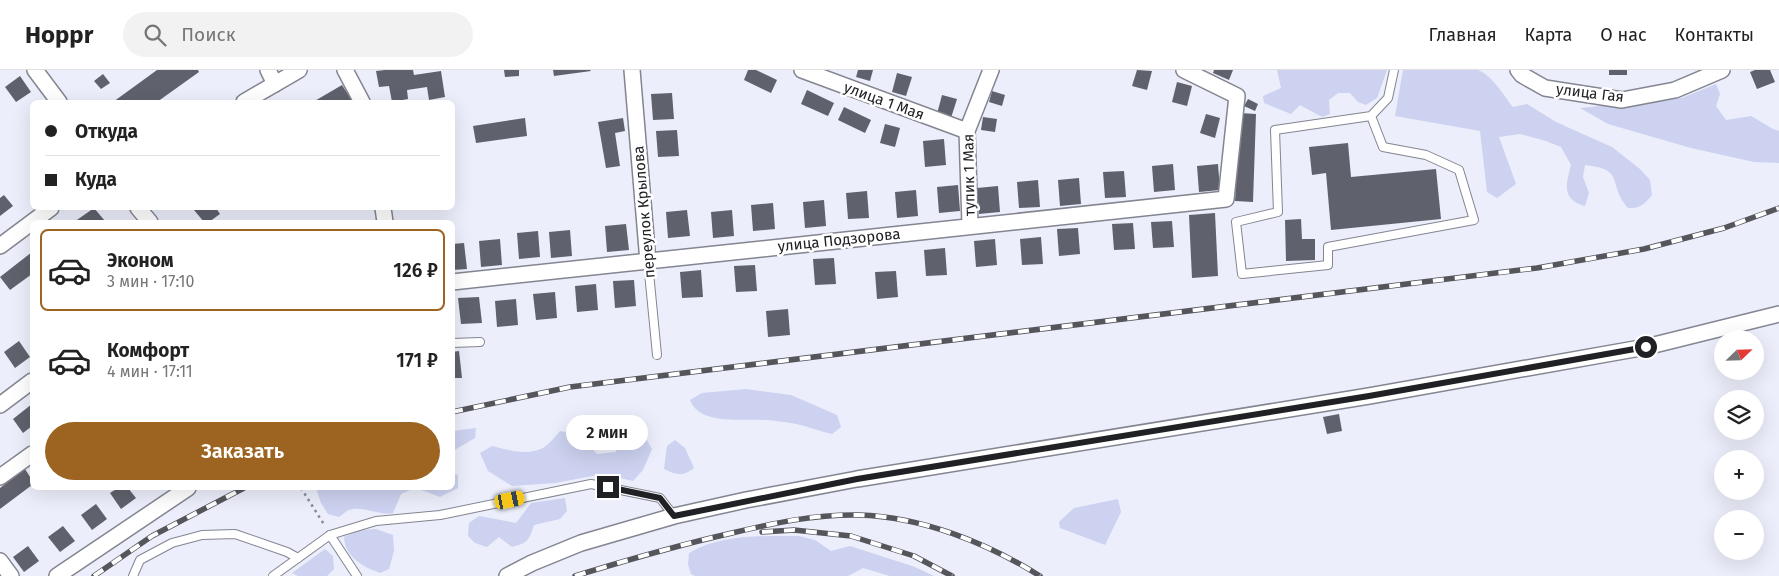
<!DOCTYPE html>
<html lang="ru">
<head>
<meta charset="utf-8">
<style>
  :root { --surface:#fff; --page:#f2f2f2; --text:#222; --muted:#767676; --line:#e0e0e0; --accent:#9c6420 }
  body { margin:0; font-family:"Fira Sans",sans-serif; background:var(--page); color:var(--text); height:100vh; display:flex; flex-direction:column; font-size:19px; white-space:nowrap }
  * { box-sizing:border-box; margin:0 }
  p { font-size:16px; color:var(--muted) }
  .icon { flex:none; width:28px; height:28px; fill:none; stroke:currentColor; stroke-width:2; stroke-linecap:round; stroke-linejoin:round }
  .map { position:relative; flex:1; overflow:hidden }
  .drawer { position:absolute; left:30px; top:150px; width:425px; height:270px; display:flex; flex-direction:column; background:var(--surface); border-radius:8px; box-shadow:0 5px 20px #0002 }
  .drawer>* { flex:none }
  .top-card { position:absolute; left:30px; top:30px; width:425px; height:110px; border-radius:8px; box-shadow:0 5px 20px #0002; display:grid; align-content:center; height:110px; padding:0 15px; background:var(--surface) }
  .needle { width:32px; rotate:67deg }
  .tools { position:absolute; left:1714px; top:260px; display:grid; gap:10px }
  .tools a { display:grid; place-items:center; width:50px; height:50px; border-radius:50%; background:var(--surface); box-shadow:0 5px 20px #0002; font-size:25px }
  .end { position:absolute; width:22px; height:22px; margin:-11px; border:6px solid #202125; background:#fff; box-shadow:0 0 0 2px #fff }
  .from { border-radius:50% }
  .bubble { position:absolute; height:35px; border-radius:18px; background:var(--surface); box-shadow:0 5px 20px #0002; font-size:16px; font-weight:600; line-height:35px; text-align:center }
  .car { position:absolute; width:15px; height:30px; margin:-15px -8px; border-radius:6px; box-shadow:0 0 4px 1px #0007; background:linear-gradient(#f5c518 24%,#345 0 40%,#f5c518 0 76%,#345 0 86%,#f5c518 0) }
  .top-card b { display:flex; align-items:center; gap:18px; height:48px; font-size:19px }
  .top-card b+b { border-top:1px solid var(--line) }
  .top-card i { width:12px; height:12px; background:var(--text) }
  ul { padding:9px 0 0; list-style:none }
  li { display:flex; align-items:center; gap:15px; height:82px; margin:0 10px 8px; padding:0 5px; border:2px solid transparent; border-radius:8px }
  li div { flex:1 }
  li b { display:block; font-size:19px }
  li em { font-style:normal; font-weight:600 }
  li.active { border-color:var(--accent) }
  li>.icon { width:45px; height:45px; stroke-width:1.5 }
  .primary-button { display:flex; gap:10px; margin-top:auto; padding:10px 15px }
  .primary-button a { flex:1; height:58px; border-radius:30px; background:var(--accent); color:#fff; font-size:20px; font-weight:600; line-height:58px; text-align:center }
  header { display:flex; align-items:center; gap:30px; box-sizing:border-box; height:70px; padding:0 25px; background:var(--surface); border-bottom:1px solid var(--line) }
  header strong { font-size:24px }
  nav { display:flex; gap:28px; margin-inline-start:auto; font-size:18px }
  .search { width:350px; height:45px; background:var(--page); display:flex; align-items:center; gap:12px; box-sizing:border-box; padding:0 18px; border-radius:28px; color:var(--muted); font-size:19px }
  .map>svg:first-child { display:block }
  .green { fill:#ccd2ef }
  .building { fill:#5f626c }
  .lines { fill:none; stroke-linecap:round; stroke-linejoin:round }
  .lane-casing { stroke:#838590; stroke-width:10 }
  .street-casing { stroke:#838590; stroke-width:18 }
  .path { stroke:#898b93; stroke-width:2.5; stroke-dasharray:2.5 4; stroke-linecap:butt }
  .lane { stroke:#fff; stroke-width:8 }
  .street { stroke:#fff; stroke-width:15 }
  .rail-casing { stroke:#55565c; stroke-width:5.5 }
  .rail { stroke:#fff; stroke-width:4; stroke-dasharray:11; stroke-linecap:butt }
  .route { stroke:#202125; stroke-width:6 }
  .labels { text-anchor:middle; stroke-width:5; stroke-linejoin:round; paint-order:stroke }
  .street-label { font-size:15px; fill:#202125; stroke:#fff }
</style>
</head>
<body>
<header>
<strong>Hoppr</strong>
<div class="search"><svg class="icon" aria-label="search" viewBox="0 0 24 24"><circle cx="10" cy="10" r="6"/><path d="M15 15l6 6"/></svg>Поиск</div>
<nav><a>Главная</a><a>Карта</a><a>О нас</a><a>Контакты</a></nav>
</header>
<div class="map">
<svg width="1779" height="506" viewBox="0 0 1779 506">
  <rect width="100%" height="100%" fill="#eceefb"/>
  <g class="green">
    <path d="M1277,0h110l-10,28 -11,7 -8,-3 -8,-9h-12l-9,7 1,14 -8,3 -22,-12 -9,9 -27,-11 -1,-7 18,-8z"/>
    <path d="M1403,0h75c15,6 25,25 35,37l14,-3 29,18 56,25 28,22 10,11 2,15c-7,9 -13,14 -24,13 -21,-24 -2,-39 -43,-43l-2,12 6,16 -4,13c-24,-6 -19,-22 -14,-41l-10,-18 -15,-6 -26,-7 -21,3 17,47 -19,14 -10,-6 -7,-61 -85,-15z"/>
    <path d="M1716,14l4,10 -4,12 10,14 25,-4 22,13 6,2v32l-25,-1 -63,-14 -83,-24 -28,-16 102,-10z"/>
    <path d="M746,319l45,6 46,20 4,12 -9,7c-14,-3 -27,-9 -41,-11 -9,-1 -18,-3 -27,-3 -22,-2 -64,6 -74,-20l12,-7z"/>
    <path d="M625,357l20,10 7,12 -9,21 -10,11 -30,-7 -48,9 -43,3 -24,-15 -8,-18 12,-7c15,4 36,10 51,2 6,-4 12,-11 17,-17l18,3 19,20 19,-2 1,-21z"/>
    <path d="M476,358l-1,10 -22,13v-20z"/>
    <path d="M675,370l10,8 9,20c-11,9 -18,7 -30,1l3,-23z"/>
    <path d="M453,403l5,2v13l-18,9 -24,-9h36z"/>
    <path d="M316,418h99l-14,6 -8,19c-14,3 -30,-8 -44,-3 -3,1 -7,5 -10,7l-11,-3 -7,-11z"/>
    <path d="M565,428l2,13 -7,8 -26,6c-5,15 -6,18 -22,22l-13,-10 -12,10 -12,-4 -7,-7 1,-13 10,-7 37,7 15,-20z"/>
    <path d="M1118,429l3,13 -16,33 -45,-17 -1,-6 15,-14z"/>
    <path d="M376,459l17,6 1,16 -5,18 -9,4c-17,-6 -35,-16 -36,-36l16,-7z"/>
    <path d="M799,466l16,4 16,11 19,-5 65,21 19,9h-44l-27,-8 -15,8h-153l-4,-2 -3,-10 1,-11c33,-19 74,-17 110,-17z"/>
    <path d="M325,479l8,7 1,13 -7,7h-29l-6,-3z"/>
  </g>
  <g class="building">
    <path d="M157,0h41l1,2 -42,30h-44z"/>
    <path d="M385,0h28l1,5 27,-4 4,26 -16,3 -2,-13 -20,3 1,9 -16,3 -3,-16 -10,1 -3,-16z"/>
    <path d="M504,0h15v6l-14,1z"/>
    <path d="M553,0h37l1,1 -37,5z"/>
    <path d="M748,0h8l21,10 -6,13 -27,-13z"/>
    <path d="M858,0h15l-3,11 -14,-4z"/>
    <path d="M1137,0l15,1 -5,19 -15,-4z"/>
    <path d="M1214,0h19l-4,10 -16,-7z"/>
    <rect x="1609" y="0" width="18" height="5"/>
    <path d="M1755,0h15l5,12 -18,7 -7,-17z"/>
    <path d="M897,3l15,4 -6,19 -14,-4z"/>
    <path d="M103,4l7,9 -9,6 -7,-8z"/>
    <path d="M20,6l11,16 -15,10 -11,-15z"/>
    <path d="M1177,12l15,4 -5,20 -15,-4z"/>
    <path d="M342,15l11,17h-40z"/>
    <path d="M807,20l27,13 -6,13 -27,-12z"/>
    <path d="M992,21l13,4 -3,11 -13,-4z"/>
    <path d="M672,23l2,26 -21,1 -2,-26z"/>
    <path d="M942,25l15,4 -6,19 -14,-4z"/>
    <path d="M1248,29l10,5 -3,7 -11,-5z"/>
    <path d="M844,37l27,13 -6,13 -27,-13z"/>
    <path d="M1240,43l16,1 -3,88 -18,-1z"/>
    <path d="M1206,44l14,4 -5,20 -15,-5z"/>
    <path d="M983,47l14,2 -2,13 -14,-2z"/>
    <path d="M525,48l2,18 -51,7 -3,-17z"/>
    <path d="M623,48l2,13 -10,2 5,33 -14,2 -8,-46z"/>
    <path d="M885,54l15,4 -5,19 -15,-4z"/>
    <path d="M677,60l2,26 -21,1 -2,-26z"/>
    <path d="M944,69l2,26 -21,2 -2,-26z"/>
    <path d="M1348,73l3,34 85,-8 5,50 -110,11 -5,-57 -14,2 -3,-28z"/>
    <path d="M1173,94l2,26 -21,2 -2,-26z"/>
    <path d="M1218,94l2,26 -21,2 -2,-26z"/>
    <path d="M1124,101l2,26 -21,1 -2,-26z"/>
    <path d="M1079,108l2,26 -21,2 -2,-26z"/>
    <path d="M1038,110l2,27 -21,1 -2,-26z"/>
    <path d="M958,115l2,26 -21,2 -2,-26z"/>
    <path d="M998,116l2,26 -21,2 -2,-26z"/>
    <path d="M916,120l2,26 -21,2 -2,-26z"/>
    <path d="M867,121l2,27 -21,1 -2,-26z"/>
    <path d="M4,125l9,11 -13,10v-18z"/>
    <path d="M824,130l2,26 -21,2 -2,-26z"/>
    <path d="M773,133l2,26 -22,2 -2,-26z"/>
    <path d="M94,138l11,13 -31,1z"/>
    <path d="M197,138h19l4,6 -11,8h-5l-10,-12z"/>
    <path d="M687,140l3,26 -22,2 -2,-26z"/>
    <path d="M732,140l2,26 -21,2 -2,-26z"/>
    <path d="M1215,143l3,63 -26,2 -3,-63z"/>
    <path d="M1301,149l1,20h13v21l-29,1 -1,-41z"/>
    <path d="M1172,151l2,26 -21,1 -2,-26z"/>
    <path d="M1133,153l2,26 -21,1 -2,-26z"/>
    <path d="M626,154l3,26 -22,2 -2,-26z"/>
    <path d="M1078,158l2,26 -21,2 -2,-27z"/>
    <path d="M570,160l2,26 -21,2 -2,-26z"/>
    <path d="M538,161l2,26 -21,2 -2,-26z"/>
    <path d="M1041,167l2,27 -21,1 -2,-26z"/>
    <path d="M500,169l2,26 -21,2 -2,-26z"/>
    <path d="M995,169l2,26 -21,2 -2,-26z"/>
    <path d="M464,173l3,26 -15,1v-26z"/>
    <path d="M945,178l2,27 -21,1 -2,-26z"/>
    <path d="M32,182v22l-22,16 -10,-13z"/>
    <path d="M834,188l2,26 -21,1 -2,-26z"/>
    <path d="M755,195l2,26 -21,1 -2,-26z"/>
    <path d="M701,200l2,27 -21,1 -2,-26z"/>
    <path d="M896,201l2,26 -21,2 -2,-27z"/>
    <path d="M634,210l2,26 -21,2 -2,-27z"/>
    <path d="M596,214l2,26 -21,2 -2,-26z"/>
    <path d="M555,222l2,26 -21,2 -3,-26z"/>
    <path d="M479,227l3,26 -21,1 -3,-26z"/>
    <path d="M516,229l2,26 -21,2 -2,-26z"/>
    <path d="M788,239l2,26 -22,2 -2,-26z"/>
    <path d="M19,271l11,16 -15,11 -11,-16z"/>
    <path d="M459,281l3,27h-10v-26z"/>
    <path d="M32,334v22l-9,7 -10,-14z"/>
    <path d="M1339,344l3,17 -15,3 -4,-17z"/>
    <path d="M25,399l7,11v5l-32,24v-21z"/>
    <path d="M118,418h10l8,10 -15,11 -11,-16z"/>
    <path d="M96,434l11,15 -15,11 -11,-15z"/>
    <path d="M63,456l12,15 -15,11 -12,-15z"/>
    <path d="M28,476l11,15 -15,11 -11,-15z"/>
  </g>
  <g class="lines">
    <defs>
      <g id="lane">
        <path d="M1371,46l12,31 43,8 33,15 15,50 -146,27v18l-86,9 -6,-52 42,-10 -3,-82 96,-14 17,-18 6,-28"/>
        <path d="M648,192l9,93"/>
        <path d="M452,273l28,-1"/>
        <path d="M330,465l27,41"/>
        <path d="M133,506l7,-16 32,-17 30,-8 33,-1 52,18 11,6"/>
        <path d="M273,506l57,-41 46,-14 64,-6 151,-31 69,14 14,18"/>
      </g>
      <g id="street">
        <path d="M35,0l24,32"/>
        <path d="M268,0l7,14"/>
        <path d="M345,0l17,32"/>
        <path d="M632,0l16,192"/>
        <path d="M802,0l165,61"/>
        <path d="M1518,0l4,5 23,13 77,12 53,-10 47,-20"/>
        <path d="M244,32l55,-32"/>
        <path d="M138,138l12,14"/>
        <path d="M383,138l2,14"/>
        <path d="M970,155l-3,-94 24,-61"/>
        <path d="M0,176l51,-38"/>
        <path d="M452,212c258,-26 516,-56 774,-83l11,-103 -53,-26"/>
        <path d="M0,335l32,-24"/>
        <path d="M0,407l32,-23"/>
        <path d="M0,491l11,15"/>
        <path d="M57,506l131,-88"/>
        <path d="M507,506l25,-13 49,-20 93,-27 72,-16 111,-21 512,-83 277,-49 133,-33"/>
      </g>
    </defs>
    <use href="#lane" class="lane-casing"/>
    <use href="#street" class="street-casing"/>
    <path class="path" d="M301,418l24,38"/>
    <use href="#lane" class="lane"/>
    <use href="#street" class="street"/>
    <defs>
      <g id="rail">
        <path d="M452,342l118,-25 967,-119 107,-19 80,-21 55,-20"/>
        <path d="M762,462l32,-2 57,6 63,20 38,20"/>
        <path d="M94,506l58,-40 92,-48"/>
        <path d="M575,506c52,-16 104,-31 157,-43 42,-10 84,-19 127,-18 64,2 128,28 181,61"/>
      </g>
    </defs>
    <use href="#rail" class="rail-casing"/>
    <use href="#rail" class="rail"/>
  </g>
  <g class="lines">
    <path class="route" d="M608,417l52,11 14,18 183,-37 512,-83 277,-49"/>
  </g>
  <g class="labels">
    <g class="street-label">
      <text transform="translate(1590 23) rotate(7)" y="5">улица Гая</text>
      <text transform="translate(884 31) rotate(20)" y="5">улица 1 Мая</text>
      <text transform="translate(969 105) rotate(-91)" y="5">тупик 1 Мая</text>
      <text transform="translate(644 142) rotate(-95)" y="5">переулок Крылова</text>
      <text transform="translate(839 170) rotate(-6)" y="5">улица Подзорова</text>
    </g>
  </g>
</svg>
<div class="tools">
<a><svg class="needle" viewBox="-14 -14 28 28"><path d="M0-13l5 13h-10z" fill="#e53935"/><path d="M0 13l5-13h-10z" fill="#767676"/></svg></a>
<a><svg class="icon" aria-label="layers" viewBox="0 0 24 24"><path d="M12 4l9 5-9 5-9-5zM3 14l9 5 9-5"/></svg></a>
<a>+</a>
<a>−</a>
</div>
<i class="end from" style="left:1646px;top:277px"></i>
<i class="end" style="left:608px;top:417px"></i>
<div class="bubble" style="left:566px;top:345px;width:82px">2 мин</div>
<i class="car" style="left:510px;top:430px;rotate:78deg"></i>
<div class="top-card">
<b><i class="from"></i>Откуда</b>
<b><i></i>Куда</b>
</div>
<section class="drawer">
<ul>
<li class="active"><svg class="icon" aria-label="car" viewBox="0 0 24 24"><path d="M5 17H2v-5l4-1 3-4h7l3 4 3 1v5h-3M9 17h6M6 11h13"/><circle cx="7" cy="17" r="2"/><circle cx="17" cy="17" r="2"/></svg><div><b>Эконом</b><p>3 мин · 17:10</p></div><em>126 ₽</em></li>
<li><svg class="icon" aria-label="car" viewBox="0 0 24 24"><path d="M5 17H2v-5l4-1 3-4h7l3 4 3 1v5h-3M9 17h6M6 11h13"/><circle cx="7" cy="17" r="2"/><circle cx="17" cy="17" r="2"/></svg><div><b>Комфорт</b><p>4 мин · 17:11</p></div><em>171 ₽</em></li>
</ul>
<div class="primary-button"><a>Заказать</a></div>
</section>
</div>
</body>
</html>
